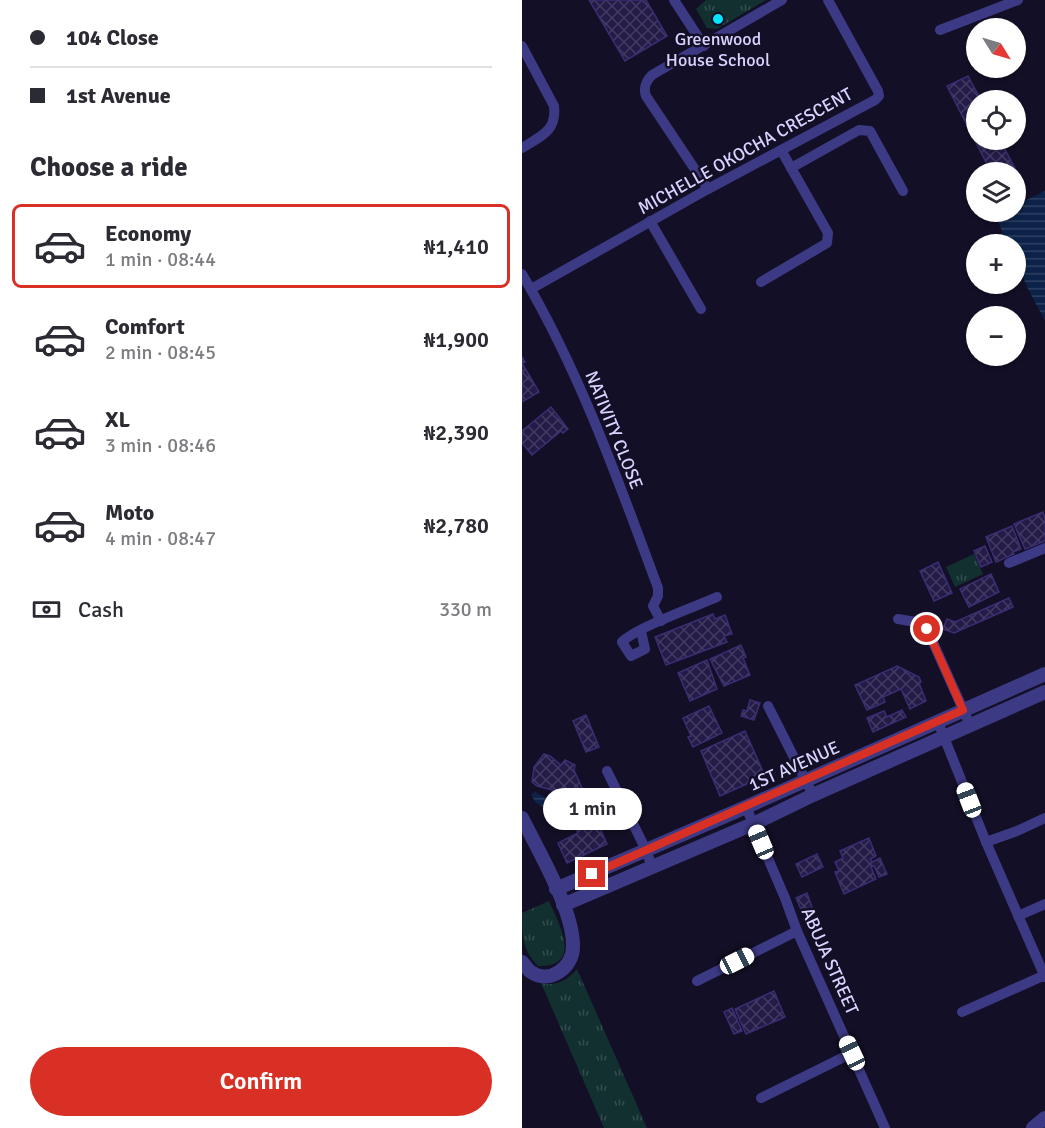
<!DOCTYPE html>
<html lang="en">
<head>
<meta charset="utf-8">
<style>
  :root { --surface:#fff; --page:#f7f7f7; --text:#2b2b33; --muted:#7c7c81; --line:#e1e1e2; --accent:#d93025 }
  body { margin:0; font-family:Signika,sans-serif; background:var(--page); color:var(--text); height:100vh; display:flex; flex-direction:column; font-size:22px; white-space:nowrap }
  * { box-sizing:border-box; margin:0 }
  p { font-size:20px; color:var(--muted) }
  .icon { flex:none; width:33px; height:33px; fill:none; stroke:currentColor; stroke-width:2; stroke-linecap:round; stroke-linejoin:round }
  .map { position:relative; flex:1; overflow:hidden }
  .panel { display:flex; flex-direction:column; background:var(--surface); width:522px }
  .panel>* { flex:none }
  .hud { display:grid; align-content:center; height:132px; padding:0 30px; background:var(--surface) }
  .needle { width:39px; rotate:127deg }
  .controls { position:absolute; left:444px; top:18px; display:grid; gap:12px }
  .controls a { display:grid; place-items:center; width:60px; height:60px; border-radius:50%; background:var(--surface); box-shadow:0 2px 4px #0004; font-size:30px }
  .end { position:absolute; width:27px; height:27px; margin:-14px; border:8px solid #d93025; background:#fff; box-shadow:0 0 0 3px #fff }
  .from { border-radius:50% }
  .bubble { position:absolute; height:42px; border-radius:21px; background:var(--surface); box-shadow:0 2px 4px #0004; font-size:20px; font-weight:600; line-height:42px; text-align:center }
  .car { position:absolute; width:18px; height:36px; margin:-18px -9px; border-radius:8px; box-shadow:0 0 4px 2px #0007; background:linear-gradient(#fff 24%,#345 0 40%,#fff 0 76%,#345 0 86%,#fff 0) }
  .hud b { display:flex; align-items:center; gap:21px; height:57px; font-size:22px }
  .hud b+b { border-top:2px solid var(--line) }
  .hud i { width:15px; height:15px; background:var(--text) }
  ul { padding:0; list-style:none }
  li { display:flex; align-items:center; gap:18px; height:84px; margin:0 12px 9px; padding:0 18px; border:3px solid transparent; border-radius:9px }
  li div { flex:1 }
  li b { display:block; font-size:22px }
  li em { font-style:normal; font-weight:600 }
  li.on { border-color:var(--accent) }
  li>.icon { width:54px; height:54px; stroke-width:1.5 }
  h2 { padding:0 30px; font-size:27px; line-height:72px }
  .pay { display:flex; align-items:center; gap:15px; height:66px; padding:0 30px; font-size:22px }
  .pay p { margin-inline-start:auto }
  .button { display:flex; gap:12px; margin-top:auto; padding:12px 30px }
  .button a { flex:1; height:69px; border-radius:36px; background:var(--accent); color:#fff; font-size:24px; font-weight:600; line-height:69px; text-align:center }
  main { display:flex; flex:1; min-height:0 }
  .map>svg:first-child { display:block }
  .grass { fill:url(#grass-tufts) }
  .water { fill:url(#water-rules) }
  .building { fill:url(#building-cross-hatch); stroke:#3b2d73; stroke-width:1.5 }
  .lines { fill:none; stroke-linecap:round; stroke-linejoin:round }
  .minor { stroke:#3d3a85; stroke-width:10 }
  .tertiary { stroke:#3d3a85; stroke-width:14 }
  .route { stroke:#d93025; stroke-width:8 }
  .poi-dot { fill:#00e5ff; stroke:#130f26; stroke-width:2 }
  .labels { text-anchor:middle; stroke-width:5; stroke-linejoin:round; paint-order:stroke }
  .poi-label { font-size:18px; fill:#d9d4ff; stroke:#130f26 }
  .street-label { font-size:18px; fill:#d9d4ff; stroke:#130f26 }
</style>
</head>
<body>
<main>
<section class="panel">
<div class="hud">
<b><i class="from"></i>104 Close</b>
<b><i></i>1st Avenue</b>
</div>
<h2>Choose a ride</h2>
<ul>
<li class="on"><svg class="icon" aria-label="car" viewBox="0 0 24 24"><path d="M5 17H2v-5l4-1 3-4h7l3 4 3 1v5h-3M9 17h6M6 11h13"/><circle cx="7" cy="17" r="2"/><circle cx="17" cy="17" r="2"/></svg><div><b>Economy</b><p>1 min · 08:44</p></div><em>₦1,410</em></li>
<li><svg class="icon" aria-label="car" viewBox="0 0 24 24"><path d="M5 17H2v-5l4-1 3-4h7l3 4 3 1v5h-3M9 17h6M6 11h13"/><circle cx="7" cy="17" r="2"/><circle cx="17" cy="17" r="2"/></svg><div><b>Comfort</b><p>2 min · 08:45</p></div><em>₦1,900</em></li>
<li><svg class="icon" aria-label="car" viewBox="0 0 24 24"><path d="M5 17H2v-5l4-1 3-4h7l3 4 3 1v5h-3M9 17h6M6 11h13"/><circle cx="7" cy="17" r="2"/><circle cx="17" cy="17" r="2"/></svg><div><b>XL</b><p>3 min · 08:46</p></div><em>₦2,390</em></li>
<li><svg class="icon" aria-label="car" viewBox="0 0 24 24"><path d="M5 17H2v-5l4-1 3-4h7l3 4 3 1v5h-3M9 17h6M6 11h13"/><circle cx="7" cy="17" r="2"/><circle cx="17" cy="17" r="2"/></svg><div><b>Moto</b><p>4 min · 08:47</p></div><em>₦2,780</em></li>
</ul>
<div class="pay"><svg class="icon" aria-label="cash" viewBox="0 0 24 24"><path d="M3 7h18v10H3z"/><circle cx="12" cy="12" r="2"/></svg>Cash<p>330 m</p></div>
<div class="button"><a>Confirm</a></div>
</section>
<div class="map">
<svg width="523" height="1128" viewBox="0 0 523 1128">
  <defs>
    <pattern id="grass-tufts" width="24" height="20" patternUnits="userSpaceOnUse" patternTransform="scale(1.5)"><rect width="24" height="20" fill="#12302f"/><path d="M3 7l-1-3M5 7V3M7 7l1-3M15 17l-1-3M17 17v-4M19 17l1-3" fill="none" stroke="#344d4e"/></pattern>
    <pattern id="water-rules" width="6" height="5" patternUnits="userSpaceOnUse" patternTransform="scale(1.5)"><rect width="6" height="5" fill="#0c2248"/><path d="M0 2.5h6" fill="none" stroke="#2f4163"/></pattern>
    <pattern id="building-cross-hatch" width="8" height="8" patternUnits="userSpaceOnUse" patternTransform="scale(1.5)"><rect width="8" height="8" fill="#241b47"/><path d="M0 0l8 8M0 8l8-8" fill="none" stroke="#433b63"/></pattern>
  </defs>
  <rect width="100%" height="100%" fill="#130f26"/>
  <g class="grass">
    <path d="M184,0h60l-49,29 -10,-1 -11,-19z"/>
    <path d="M452,554l9,20 -28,13 -9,-20z"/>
    <path d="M27,901c10,23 35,66 -11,65 -16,-17 -16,-30 -16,-53z"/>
    <path d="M55,969l70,159h-43l-63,-145c14,4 27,-3 36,-14z"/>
  </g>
  <g class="water">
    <path d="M523,191v129c-13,-24 -29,-48 -29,-76h-8l-13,-29 7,-3h14v-7z"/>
    <path d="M13,792c12,6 19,10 23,23l-6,4 -7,-11 -10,-6 -4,-8z"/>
  </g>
  <g class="building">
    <path d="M67,0h57l21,36 -42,25z"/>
    <path d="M446,76l13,24h-5v40h24l19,36 -3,1v-5h-25l-44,-86z"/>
    <path d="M0,357l3,5 -3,1 17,29 -17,10z"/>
    <path d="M29,407l17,22 -5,4 -2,-2 -29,24 -10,-12v-12z"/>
    <path d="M521,512l2,6v23l-20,8 -11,-25z"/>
    <path d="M490,526l9,23 -8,3 1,2 -18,8 -10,-25z"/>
    <path d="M463,546l7,16 -11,5 -7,-16z"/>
    <path d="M416,562l14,31 -18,8 -14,-30z"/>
    <path d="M469,574l8,18 -30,15 -9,-18z"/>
    <path d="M487,598l4,9 -59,26 -11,-4 4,-10 8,3z"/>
    <path d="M191,614l2,5 10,-4 7,19 -8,2 3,6 -61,23 -11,-28z"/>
    <path d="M219,645l5,12 -3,1 7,17 -26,11 -14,-27z"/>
    <path d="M185,660l10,29 -27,12 -12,-28z"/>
    <path d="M375,666l22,11 2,5 -2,1 7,18 -16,8 -9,-20 -18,8 2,5 -18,8 -12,-25z"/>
    <path d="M228,700l10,3 -6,17 -13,-4 2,-6 4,1z"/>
    <path d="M187,706l13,27 -29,14 -5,-10 3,-1 -8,-18z"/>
    <path d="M380,710l4,7 -33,15 -6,-14 17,-7 3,6z"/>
    <path d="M64,715l13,32 -13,5 -13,-31z"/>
    <path d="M223,731l20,45 -45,20 -19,-45z"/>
    <path d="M22,754l6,2 11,9 4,-5 10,5 -1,5 33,74 -40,19 -9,-20 20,-10 -18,-41 -23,-6 -5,-4 2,-15z"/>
    <path d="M347,838l7,18 -6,3 2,3 8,-4 7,16 -8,3 -5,-11 -3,1 5,12 -32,15 -9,-22 4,-1 -4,-9 8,-4 -3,-7z"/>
    <path d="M295,854l6,13 -21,10 -6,-13z"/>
    <path d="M285,893l6,17 -10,4 -7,-16z"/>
    <path d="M252,991l11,26 -39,17 -11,-25z"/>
    <path d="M210,1008l10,23 -8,3 -10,-22z"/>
  </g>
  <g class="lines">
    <g class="minor">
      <path d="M152,0l30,46"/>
      <path d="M418,30l78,-30"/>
      <path d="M0,46l32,60c3,25 -13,30 -32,42"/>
      <path d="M269,168l68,-38 11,1 33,60"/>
      <path d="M186,189l-62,-93c-3,-9 0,-15 6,-21l130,-75"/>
      <path d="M128,221l51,88"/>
      <path d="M0,274c58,98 96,206 136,314v8l-5,10 8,15"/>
      <path d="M239,282l66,-39 1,-10 -47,-83"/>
      <path d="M9,289l177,-100 167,-89 4,-4 -1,-5 -50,-91"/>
      <path d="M487,563l36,-15"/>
      <path d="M376,619l18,3 11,7 43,96"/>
      <path d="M119,631l4,18 -14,7 -9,-14c13,-14 75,-36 95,-45"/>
      <path d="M246,706l45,89"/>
      <path d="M416,722l48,120 59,135"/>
      <path d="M85,771l39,79 6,17"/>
      <path d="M224,807l39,91 12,33 88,197"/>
      <path d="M464,842l31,-11 28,-13"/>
      <path d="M496,916l27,-12"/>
      <path d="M175,981l100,-50"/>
      <path d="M440,1012l83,-37"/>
      <path d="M239,1098l91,-45"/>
    </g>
    <g class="tertiary">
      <path d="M0,818c16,32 52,93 51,129 0,20 -23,38 -42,25 -3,-2 -6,-7 -9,-10"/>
      <path d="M34,889l190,-82 299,-133"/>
      <path d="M41,905l190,-81 60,-29 232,-103"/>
      <path d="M511,1128l12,-10"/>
    </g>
  </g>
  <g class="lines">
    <path class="route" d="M70,874l371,-164 -36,-81"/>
  </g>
  <circle class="poi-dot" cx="196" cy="19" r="6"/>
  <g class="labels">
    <g class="poi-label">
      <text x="196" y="45">Greenwood<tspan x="196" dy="21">House School</tspan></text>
    </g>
    <g class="street-label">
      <text transform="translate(223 151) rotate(-29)" y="6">MICHELLE OKOCHA CRESCENT</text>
      <text transform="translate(92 430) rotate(68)" y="6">NATIVITY CLOSE</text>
      <text transform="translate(272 766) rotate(-24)" y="6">1ST AVENUE</text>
      <text transform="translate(308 961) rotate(66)" y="6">ABUJA STREET</text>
    </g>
  </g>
</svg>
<div class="controls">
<a><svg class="needle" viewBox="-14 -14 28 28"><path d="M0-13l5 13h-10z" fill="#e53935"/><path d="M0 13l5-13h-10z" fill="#7c7c81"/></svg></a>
<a><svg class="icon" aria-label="locate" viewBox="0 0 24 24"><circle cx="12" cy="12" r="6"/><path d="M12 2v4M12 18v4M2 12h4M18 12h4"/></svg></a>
<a><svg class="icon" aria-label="layers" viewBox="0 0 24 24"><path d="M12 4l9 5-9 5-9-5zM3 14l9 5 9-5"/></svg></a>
<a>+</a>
<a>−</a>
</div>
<i class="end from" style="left:405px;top:629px"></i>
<i class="end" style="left:70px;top:874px"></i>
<div class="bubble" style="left:21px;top:788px;width:99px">1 min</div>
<i class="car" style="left:447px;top:800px;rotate:339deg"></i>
<i class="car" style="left:239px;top:842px;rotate:337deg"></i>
<i class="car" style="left:215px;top:961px;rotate:63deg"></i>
<i class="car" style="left:330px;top:1053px;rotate:335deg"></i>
</div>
</main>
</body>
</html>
